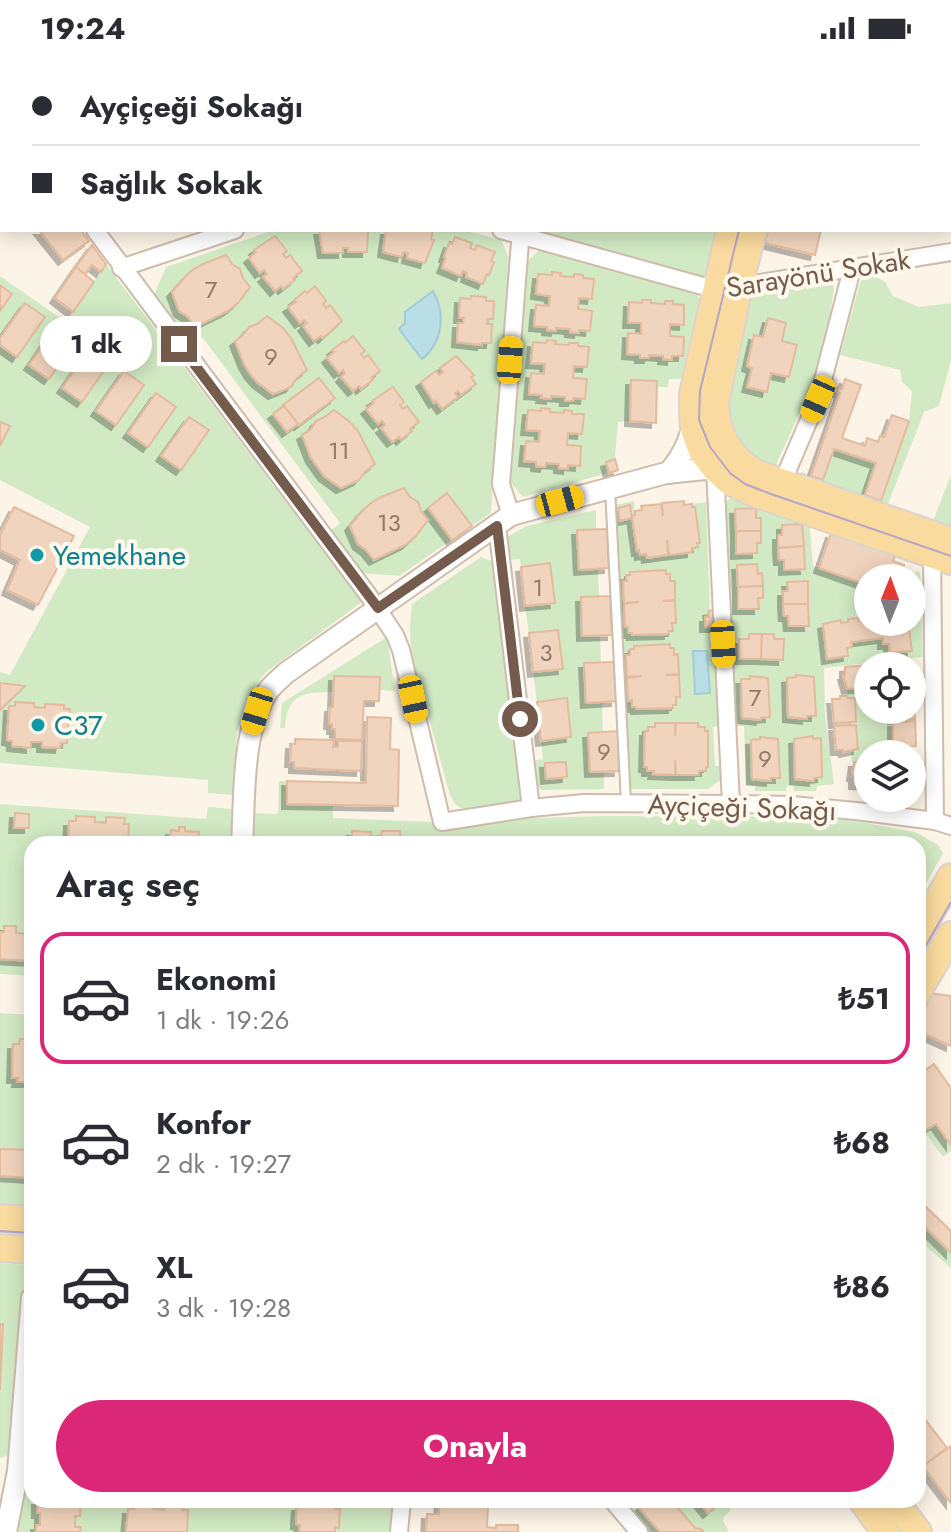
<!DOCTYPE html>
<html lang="tr">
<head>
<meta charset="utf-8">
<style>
  :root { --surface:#fff; --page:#f2f2f3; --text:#2b2b33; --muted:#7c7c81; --line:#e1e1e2; --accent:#db2777 }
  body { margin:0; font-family:Jost,sans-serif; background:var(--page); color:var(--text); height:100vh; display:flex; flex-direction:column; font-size:30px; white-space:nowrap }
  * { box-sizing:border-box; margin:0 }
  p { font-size:26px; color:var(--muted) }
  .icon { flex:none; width:44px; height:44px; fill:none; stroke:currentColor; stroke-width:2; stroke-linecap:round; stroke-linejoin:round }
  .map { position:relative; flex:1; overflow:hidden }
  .drawer { position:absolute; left:24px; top:780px; width:902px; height:672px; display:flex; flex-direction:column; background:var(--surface); border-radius:24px; box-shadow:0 4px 20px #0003 }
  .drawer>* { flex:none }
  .guide { position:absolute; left:0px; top:0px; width:952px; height:176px; box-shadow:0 4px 20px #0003; display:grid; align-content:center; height:176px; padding:0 32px; background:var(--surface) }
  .needle { width:52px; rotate:1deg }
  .tools { position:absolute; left:854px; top:508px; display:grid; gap:16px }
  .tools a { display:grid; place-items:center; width:72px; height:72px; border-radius:50%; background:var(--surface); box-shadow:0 4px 20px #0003; font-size:40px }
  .end { position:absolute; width:36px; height:36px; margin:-18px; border:10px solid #755b4b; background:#fff; box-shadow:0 0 0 4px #fff }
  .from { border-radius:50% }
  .bubble { position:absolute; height:56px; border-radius:28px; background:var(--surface); box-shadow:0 4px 20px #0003; font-size:26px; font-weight:700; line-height:56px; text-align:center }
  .car { position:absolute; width:24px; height:48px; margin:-24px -12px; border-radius:10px; box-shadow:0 0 6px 2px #0007; background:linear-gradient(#f5c518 24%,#345 0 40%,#f5c518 0 76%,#345 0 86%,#f5c518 0) }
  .guide b { display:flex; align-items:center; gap:28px; height:76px; font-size:30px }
  .guide b+b { border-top:2px solid var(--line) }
  .guide i { width:20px; height:20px; background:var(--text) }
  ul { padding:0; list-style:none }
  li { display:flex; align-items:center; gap:24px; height:132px; margin:0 16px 12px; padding:0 16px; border:4px solid transparent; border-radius:24px }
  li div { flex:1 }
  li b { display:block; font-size:30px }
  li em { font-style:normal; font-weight:700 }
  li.active { border-color:var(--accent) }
  li>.icon { width:72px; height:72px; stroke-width:1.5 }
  h2 { padding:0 32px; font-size:36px; line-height:96px }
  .action { display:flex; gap:16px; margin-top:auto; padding:16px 32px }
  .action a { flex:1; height:92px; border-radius:48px; background:var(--accent); color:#fff; font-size:32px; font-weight:700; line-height:92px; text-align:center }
  .status { display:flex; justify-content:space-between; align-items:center; height:56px; padding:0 40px; background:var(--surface); direction:ltr }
  .status svg { height:22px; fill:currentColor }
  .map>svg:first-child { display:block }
  .green { fill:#d2eac4 }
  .water { fill:#badee6; stroke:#a0cdd8; stroke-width:2 }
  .building { fill:#f1d4bd; stroke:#e4bb9e; stroke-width:2; filter:url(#shadow) }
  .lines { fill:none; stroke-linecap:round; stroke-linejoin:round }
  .service-casing { stroke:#cebcac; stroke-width:12 }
  .minor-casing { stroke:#cebcac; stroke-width:20 }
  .tertiary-casing { stroke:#cebcac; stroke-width:24 }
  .primary-casing { stroke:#dbd4d0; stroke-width:30 }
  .service { stroke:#fff; stroke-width:8 }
  .minor { stroke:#fff; stroke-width:16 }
  .tertiary { stroke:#fff; stroke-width:20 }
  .primary { stroke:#fadb9f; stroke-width:26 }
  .tram { stroke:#b7a4c6; stroke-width:2 }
  .route { stroke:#755b4b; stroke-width:10 }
  .culture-dot { fill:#0f9aa8; stroke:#fff8ec; stroke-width:3 }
  .labels { text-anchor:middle; stroke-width:8; stroke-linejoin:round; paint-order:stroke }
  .number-label { font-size:24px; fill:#947968 }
  .street-label { font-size:28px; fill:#755b4b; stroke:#fff8ec }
  .culture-label { font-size:28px; fill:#0d838f; stroke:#fff8ec; text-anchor:start }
</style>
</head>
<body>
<div class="status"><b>19:24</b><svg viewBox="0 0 49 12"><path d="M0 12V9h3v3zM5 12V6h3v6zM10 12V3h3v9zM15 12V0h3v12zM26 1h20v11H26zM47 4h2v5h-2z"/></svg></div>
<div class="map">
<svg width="951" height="1476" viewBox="0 0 951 1476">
  <defs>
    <filter id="shadow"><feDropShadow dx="-5" dy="5" stdDeviation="0" flood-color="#0004"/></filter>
  </defs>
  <rect width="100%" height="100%" fill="#fcf4e6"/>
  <g class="green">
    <path d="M274,174h189l38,10 8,18 -18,255 -92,63 -38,-3 -31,-42 10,-8 -137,-185 -12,7 -37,-50 12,-28z"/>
    <path d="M540,174h184l-10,41 -14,7 -158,-46z"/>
    <path d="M540,194l157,44 9,17 -14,68h-23l-1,8h-11v-6l-26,-1 -1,41 -12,1 -3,34 3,14 -95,27 -12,-14 17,-223z"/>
    <path d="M106,208l256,338 -97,71 -17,24 -11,36 -4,62 -25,-2v-13l-208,-17v-53l24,-23 -24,-4v-11l10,3 80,-148 -90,-47v-204l66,46z"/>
    <path d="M875,220l10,6 8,14 26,11 32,-4v57l-12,46 -15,6 -36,92 45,17 18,-46v59l-152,-52 3,-10 21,8 11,-31 42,14 -11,32 16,6 28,-80 3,-30 -10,-9 -2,-12 -60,-15 20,-72 3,-5z"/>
    <path d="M831,226l3,6 -6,42 -15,54 -40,87 -13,-5 -29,-28 -8,-35 21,-106z"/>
    <path d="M741,436l68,26 4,48 55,19v37h44v-44h-12l4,-11 5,2 -2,7 6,2 3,-7 4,1 3,85 -99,11 1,46 9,70 -17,2 -1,5h-22l-1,-5h-6l-1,5h-31v-5h-9l-2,-60h-7l-11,-225z"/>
    <path d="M634,445l1,14 -3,1 5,34 9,4 1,4 21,-3 -1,-15 25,12v-4l6,-1 -1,-4 3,-1 -5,-35h-3v-3l14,-2 4,108 -2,1 -3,15 9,1 6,99 -7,1 2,39h6l1,13 -14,10h-78l-14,-284z"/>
    <path d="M596,454v20l-19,1 2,38h19l1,27 -18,1 1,39 18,-1 3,97 -15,1 2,38h14v18l-63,1 -7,-8 -2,-21 11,-2 -2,-18 30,-4 -4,-38 -30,3 -4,-30 30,-4 -5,-38 -29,3 -4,-27 30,-4 -5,-38 -29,3 -1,-8 -12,1 -3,-22 22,-12z"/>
    <path d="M481,501l12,5 30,240 -56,9 -11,-6 -6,-10 -39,-141 -1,-26 2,-24z"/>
    <path d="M387,581l8,54 -16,-1v-13l-44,-1 -1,16c-31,0 -47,2 -49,36h-5l2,-25z"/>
    <path d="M868,631v23h24l1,35 8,1v2h4l1,6h-38v8h-16l-1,-13 7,-1 -3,-50h-7l-1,-9z"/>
    <path d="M279,725h8v23l46,1v13l102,4 2,8 94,-12 74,-2 229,1 81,15 23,13 5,8 -25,45v-54h-664l1,-31 23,1z"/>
    <path d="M0,748l206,15 2,-12 24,2 -2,35h-198v132l-32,-2z"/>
    <path d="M0,957l32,2v192l-32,-2z"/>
    <path d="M936,1068l15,21v6l-8,6 -19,-26z"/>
    <path d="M926,1172l25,25v15l-33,-29z"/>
    <path d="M0,1207l28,2 -14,180 -8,11 -6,2z"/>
    <path d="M25,1424l7,1v19h131l83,7 2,-7h154l-3,32h-383z"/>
    <path d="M625,1444h72l11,13 15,-13h9c0,8 -1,12 -8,16l-1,5 6,11h-76z"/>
  </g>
  <g class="water">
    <path d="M433,235c13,23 10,51 -11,68l-23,-30 6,-6v-11z"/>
    <path d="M693,595h14l3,42 -15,1z"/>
  </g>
  <g class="building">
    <path d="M379,0h58v2h-55z"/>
    <path d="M39,174h42l8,11 -26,19z"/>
    <path d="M319,174h49l-1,22h-19v-4h-5v5h-20z"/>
    <path d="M386,174h47l-2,9 3,1 -9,23 -18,-5 1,-5 -5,-1 -1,5 -19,-5z"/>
    <path d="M768,174h53l-6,25 -50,-12z"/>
    <path d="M275,180l12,15 -4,3 3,4 4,-3 12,16 -9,7 2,2 -12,9 -2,-3 -6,5 -12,-14 4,-3 -3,-4 -4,3 -11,-15 7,-6 -2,-2z"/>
    <path d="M455,181l17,6 -2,5 5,2 2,-5 18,7 -4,9 3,1 -5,13 -2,-1 -4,10 -17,-7 1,-4 -4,-2 -2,5 -19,-8 4,-10 -2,-1 5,-14 3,1z"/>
    <path d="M92,189l14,19 -5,8 -9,-7 -7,10 -9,-8z"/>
    <path d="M226,199l6,9 8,5 3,9 7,9 -12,16 -10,8 -33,16 -7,-10 -9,-6 -7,-19 13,-15 7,-7 11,-6z"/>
    <path d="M76,211l18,15 -21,30 -18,-14z"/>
    <path d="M552,216l9,1 -1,3 14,1v-3l9,1v3l11,1 -2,20 -13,-1 -1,11 14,2 -2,20 -11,-1v3l-9,-1v-3l-14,-1v3l-9,-1v-3l-13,-1 2,-21 13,1 1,-10 -14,-2 2,-20 14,1z"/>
    <path d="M0,229l12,9 -12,17z"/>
    <path d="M315,230l11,15 -3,3 3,4 4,-3 12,16 -19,17 -2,-2 -7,5 -11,-15 4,-3 -3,-3 -4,3 -12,-16 8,-5 -2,-2 11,-9 2,2z"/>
    <path d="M471,240l15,1v4h8l-1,18h-5l-1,5h5l-1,19h-9v2l-25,-3 1,-19h5l1,-5h-5l1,-20 11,1z"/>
    <path d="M642,244h9v3l14,1v-3h8v3l11,1v20l-14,-1v12l14,1 -1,19h-11v4l-9,-1v-3l-14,-1v3h-9v-3l-13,-1 1,-21 13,1v-11h-13l1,-21 13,1z"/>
    <path d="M25,247l20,14 -28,40 -17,-12v-7z"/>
    <path d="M267,260l16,12 8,10 16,32 -10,8 -6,9 -18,7 -16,-12 -7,-8 -6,-10 -9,-23 8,-6 6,-8 8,-3z"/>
    <path d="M768,262l18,5 -4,18 15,4 -8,32 -18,-4 -4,19 -20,-5 5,-19 -5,-2 7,-31 9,2z"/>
    <path d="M57,269l20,14 -28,40 -20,-14z"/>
    <path d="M353,280l12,15 -4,3 3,4 4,-3 12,16 -9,7 2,2 -12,9 -2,-3 -6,5 -12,-14 4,-4 -2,-3 -4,3 -12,-15 7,-6 -2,-2 12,-9 1,2z"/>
    <path d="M547,284l9,1 -1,3 14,1v-2h9v3l11,1 -2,20 -13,-1 -1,12 14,1 -2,20 -11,-1 -1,3h-8v-4l-14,-1v3l-10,-1 1,-3 -13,-1 2,-21 13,1 1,-10 -14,-1 2,-21 13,1z"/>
    <path d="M90,292l20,14 -28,40 -20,-14z"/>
    <path d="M456,300l18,19 -3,2 5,7 -15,11 -3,-4 -3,2 3,4 -16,12 -6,-8 -2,2 -13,-21 15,-11 3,4 4,-3 -3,-4z"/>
    <path d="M124,315l20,14 -28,40 -20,-14z"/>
    <path d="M319,322l16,20 -36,27 -16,-20z"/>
    <path d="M845,323l16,6 -19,53 23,8 2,-8 11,4 2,-6 4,1 8,-22 17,6 -28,80 -16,-6 11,-32 -42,-14 -11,31 -12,-4 29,-83 -3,-2 1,-4 4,2z"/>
    <path d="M631,324l26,1 -1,42 -26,-2z"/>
    <path d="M393,331l11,15 -4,3 3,4 4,-3 12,16 -9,7 2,2 -11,9 -2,-3 -7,5 -11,-14 4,-3 -3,-4 -4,3 -12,-15 8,-6 -2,-2z"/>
    <path d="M156,337l20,14 -28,40 -20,-14z"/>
    <path d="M284,350l14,18 -11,8 -14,-18z"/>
    <path d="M541,352l9,1v3l14,1v-3l8,1v3h12l-2,20 -14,-1 -1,12 14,1 -1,20 -12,-1v4l-9,-1v-4l-13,-1 -1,4 -9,-1v-4l-12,-1 2,-20 13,1 1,-11 -14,-1 2,-20 13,1z"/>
    <path d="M334,354l16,12 8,9 17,33 -10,8 -6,8 -18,8 -17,-12 -6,-8 -7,-10 -9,-23 9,-6 5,-8 9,-4z"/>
    <path d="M189,361l20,13 -28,40 -20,-14z"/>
    <path d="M0,366l10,4 -10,20z"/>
    <path d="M615,403l3,11 -9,3 -3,-11z"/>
    <path d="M404,432l6,9 8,5 3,9 7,9 -12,16 -9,8 -33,16 -8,-10 -8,-6 -8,-18 13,-16 8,-7 10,-6z"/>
    <path d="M447,437l25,33 -20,14 -24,-32z"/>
    <path d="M684,445v4l8,-1v3h3l5,36h-3l1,4 -6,1v4l-23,3 -2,-15 1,15 -21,3 -1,-4 -6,1 -1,-5 -2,1 -5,-35 3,-1v-4l7,-1 -1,-4 20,-2 2,12 -1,-13z"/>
    <path d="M630,449l2,13 -12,3 -2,-13z"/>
    <path d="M14,451l60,29 -36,69 -31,-15 13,-30 -20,-10v-15z"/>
    <path d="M756,452v10h5v13h-25l-1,-22z"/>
    <path d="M802,468l2,22 -26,2v-13h4v-10z"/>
    <path d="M607,473l2,39 -30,2 -2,-40z"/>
    <path d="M736,475h25v12h-4v10l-21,1z"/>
    <path d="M831,477l64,23 -2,5 11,4 -4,13h-32v7l-49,-17z"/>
    <path d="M804,490l1,23 -21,1v-10h-5l-1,-12z"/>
    <path d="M550,507l5,40 -30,3 -4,-39z"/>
    <path d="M757,508l1,10 4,-1 1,13 -25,1 -1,-22z"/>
    <path d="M666,514v4h4v7h5v19l-12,1h12l1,22h-4l1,8h-4v3l-37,1v-2h-4v-6h-3l-1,-23 15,-2 -15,1 -1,-22h4l-1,-6h4v-3z"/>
    <path d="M808,525v23h-25v-13h5l-1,-9z"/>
    <path d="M763,530v12h-5l1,11h-21v-22z"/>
    <path d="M610,540l2,39 -30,1 -1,-39z"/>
    <path d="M783,548h25l1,22h-20l-1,-10h-4z"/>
    <path d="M714,554l2,17h-11v-10h4l-1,-6z"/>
    <path d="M858,562v3l10,-2v3h40l4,29 -22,2 -1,-9h-6v-6l-32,4 1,5 -5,1 1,8 -21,3 -4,-35 18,-4v3l7,-1v-3z"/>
    <path d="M558,574l5,39 -30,3 -4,-39z"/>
    <path d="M749,578h13l-1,25h-22v-20h10z"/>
    <path d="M762,578h12v5h10l-1,21 -22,-1z"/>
    <path d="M670,588v4h4v7l4,-1 1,20 -13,1h13l1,22h-4v8h-3v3l-37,1v-2h-4v-7l-4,1 -1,-23 15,-2 -15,1 -1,-22h4v-6h4v-3z"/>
    <path d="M614,606l2,39 -30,2 -2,-40z"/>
    <path d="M869,609l-1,22 -21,2 -4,-14h2v-8z"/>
    <path d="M796,619l18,2 2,39h-9v3l-19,-2 -1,-39 9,-1z"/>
    <path d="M334,620l46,1 -1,24h-15l-2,39 -27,-1v-10h-3v-5h-3l1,-17h3z"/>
    <path d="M750,620l18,2 2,39 -9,1v2l-19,-2 -1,-39h9z"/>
    <path d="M0,627l25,3 -25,24z"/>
    <path d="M912,638h2l1,25h-22l-1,-9h20z"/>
    <path d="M840,640h7l1,2h7l1,24 -22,1 -2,-24h8z"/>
    <path d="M567,642l4,39 -30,4 -4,-39z"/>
    <path d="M15,646l19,1v4l11,1v-4l19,1v4h6l-3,34h-6l-1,5 -18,-1v-5h-11v6l-19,-2v-5l-5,-1 2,-34h6z"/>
    <path d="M367,661l24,1 -1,31 9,1 -1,56 -111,-2v-23l79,2z"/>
    <path d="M915,665l1,25 -15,2v-2h-8v-24z"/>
    <path d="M655,667h20v13l1,-13h22v4h7v4h3v36h-2v4h-7v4h-23l-1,-15v15l-22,-1 1,-3h-7v-4h-3l1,-36h3v-4h7z"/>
    <path d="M856,669l2,24 -14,3 -1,-2h-7l-2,-24z"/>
    <path d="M618,675l1,40 -29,1 -2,-39z"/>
    <path d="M813,680v3l8,-1 1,39 -8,1v3l-19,-2 -1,-40z"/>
    <path d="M760,681l18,2 2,39h-9v3l-19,-2 -1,-39 9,-1z"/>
    <path d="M295,683l39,1 -1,7h5v-6h24l-1,30 -67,-3v-6h-4l1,-18h4z"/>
    <path d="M566,706l1,15 -21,2 -1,-16z"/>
    <path d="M854,706h14v23l-14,-1v-8h-2z"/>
    <path d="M15,757l14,1v14h-15z"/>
    <path d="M76,760l19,1v5l11,1v-6l19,1 -1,6h5l-1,20h-60l1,-23h7z"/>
    <path d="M179,771h6v4l14,1 -1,12h-34l1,-7h5l1,-7 8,1z"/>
    <path d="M352,775l19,1 -1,4 11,1 1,-6h18v6h5v7h-60v-7h7z"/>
    <path d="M4,870h12v7l16,1v27l-32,-2v-27h4z"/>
    <path d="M930,937l21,3v50l-33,-15z"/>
    <path d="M20,983h12v43h-15l1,-4h-6l1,-34h6z"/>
    <path d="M934,1008l17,24v57l-15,-21 -12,7 -6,-8v-48z"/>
    <path d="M0,1093l32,1v28l-32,-2z"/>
    <path d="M922,1147l29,28v22l-33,-33v-13z"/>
    <path d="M0,1268h3l-3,66z"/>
    <path d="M918,1354l29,38 -24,18 -5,-7z"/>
    <path d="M951,1390v57l-28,-37z"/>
    <path d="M37,1444h44l-1,16h-5v11h6l-1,5h-44v-7h4v-12h-3z"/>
    <path d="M301,1444l34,2v7h5l-1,19 -4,-1v5h-36l1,-7 -4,-1v-6l1,-12h4z"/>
    <path d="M440,1444h24v4l24,1 -1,22 9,1v-3h22v7h-92l1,-18h12z"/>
    <path d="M647,1444h24l24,28 6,1 3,3h-44l-21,-24z"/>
    <path d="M697,1444h26l-15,13z"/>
    <path d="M134,1448l19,1v4l11,1v-6l19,1 -1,5h6l-1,22h-61l2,-23h6z"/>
  </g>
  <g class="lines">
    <defs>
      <path id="service" d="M610,432l16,315"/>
      <g id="minor">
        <path d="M220,0l24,2"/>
        <path d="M42,2v-2"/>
        <path d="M350,2v-2"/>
        <path d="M556,2l1,-2"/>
        <path d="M0,72l2,1"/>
        <path d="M95,174l274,366 26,39 6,15 41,172 89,-14 53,-5 147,1 61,1 64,6 79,10 16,5"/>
        <path d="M501,174l216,60 234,-38"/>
        <path d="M121,212l114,-38"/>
        <path d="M715,412l16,336"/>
        <path d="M782,427l36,-84 34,-130"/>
        <path d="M511,459l-10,-31 20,-254"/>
        <path d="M497,470l34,282"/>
        <path d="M932,498l3,267"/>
        <path d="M612,1444l27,32"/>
        <path d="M399,1476l3,-32"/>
      </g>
      <g id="tertiary">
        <path d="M668,417c14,-15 20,-30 26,-50"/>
        <path d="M242,788c3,-47 -1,-113 26,-153 5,-7 12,-12 18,-18l225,-158 155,-42 49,-5 6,-5"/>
        <path d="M6,1476l12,-61 14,-173"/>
      </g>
      <g id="primary">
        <path d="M772,2l1,-2"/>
        <path d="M795,2v-2"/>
        <path d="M730,174l-37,164v18l1,17 8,22 13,17 14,13 23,11 199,69"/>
        <path d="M753,174l-14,56 -24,117c1,30 14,54 40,70l196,68"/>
        <path d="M918,878l33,-57"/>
        <path d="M918,935l33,-56"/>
        <path d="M0,1162l32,2"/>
        <path d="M0,1192l32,2"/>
        <path d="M862,1444l23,32"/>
        <path d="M894,1444l24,32"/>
      </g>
    </defs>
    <use href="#service" class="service-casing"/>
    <use href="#minor" class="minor-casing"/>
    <use href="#tertiary" class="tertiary-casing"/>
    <use href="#primary" class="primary-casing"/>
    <use href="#service" class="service"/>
    <use href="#minor" class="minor"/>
    <use href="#tertiary" class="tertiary"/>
    <use href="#primary" class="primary"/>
    <g class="tram">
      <path d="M788,2v-2"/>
      <path d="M739,174l-39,161 -1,29 11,27 20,26 15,11 26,10 180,62"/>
      <path d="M918,903l33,-57"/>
      <path d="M0,1175l32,2"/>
    </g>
  </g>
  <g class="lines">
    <path class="route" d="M179,288l199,264 119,-82 23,193"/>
  </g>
  <g class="culture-dot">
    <circle cx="37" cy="499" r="8"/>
    <circle cx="38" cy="669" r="8"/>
  </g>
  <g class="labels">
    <g class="number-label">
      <text x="211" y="242">7</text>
      <text x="271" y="309">9</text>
      <text x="339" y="403">11</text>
      <text x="389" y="475">13</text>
      <text x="538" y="540">1</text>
      <text x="546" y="605">3</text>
      <text x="755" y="650">7</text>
      <text x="604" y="704">9</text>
      <text x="765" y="711">9</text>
    </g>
    <g class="street-label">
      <text transform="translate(818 217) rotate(-9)" y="10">Sarayönü Sokak</text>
      <text transform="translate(742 751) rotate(2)" y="10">Ayçiçeği Sokağı</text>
    </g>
    <g class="culture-label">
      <text x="53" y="509">Yemekhane</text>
      <text x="54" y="679">C37</text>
    </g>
  </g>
</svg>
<div class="tools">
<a><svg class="needle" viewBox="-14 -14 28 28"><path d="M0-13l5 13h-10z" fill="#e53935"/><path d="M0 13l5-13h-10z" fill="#7c7c81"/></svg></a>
<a><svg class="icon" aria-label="locate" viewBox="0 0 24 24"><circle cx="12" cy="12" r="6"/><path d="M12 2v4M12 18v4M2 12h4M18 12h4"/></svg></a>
<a><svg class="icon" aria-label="layers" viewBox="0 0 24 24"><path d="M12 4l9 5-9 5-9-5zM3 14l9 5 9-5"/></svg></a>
</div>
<i class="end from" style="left:520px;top:663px"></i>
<i class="end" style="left:179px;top:288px"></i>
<div class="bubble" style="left:40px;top:260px;width:112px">1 dk</div>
<i class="car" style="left:510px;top:304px;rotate:4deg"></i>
<i class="car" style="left:818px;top:343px;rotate:204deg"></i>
<i class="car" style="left:560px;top:445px;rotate:75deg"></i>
<i class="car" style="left:723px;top:588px;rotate:177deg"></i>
<i class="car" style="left:413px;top:643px;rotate:168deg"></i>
<i class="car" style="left:257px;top:655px;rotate:197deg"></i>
<div class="guide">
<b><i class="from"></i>Ayçiçeği Sokağı</b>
<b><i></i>Sağlık Sokak</b>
</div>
<section class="drawer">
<h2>Araç seç</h2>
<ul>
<li class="active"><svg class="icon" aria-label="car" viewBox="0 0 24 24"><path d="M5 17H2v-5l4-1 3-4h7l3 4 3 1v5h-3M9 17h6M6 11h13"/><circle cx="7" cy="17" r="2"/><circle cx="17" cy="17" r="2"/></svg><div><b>Ekonomi</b><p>1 dk · 19:26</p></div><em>₺51</em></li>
<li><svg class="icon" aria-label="car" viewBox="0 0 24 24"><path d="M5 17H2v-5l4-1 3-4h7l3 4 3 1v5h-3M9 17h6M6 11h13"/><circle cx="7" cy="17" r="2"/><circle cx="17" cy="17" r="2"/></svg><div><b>Konfor</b><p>2 dk · 19:27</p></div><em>₺68</em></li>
<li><svg class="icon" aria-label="car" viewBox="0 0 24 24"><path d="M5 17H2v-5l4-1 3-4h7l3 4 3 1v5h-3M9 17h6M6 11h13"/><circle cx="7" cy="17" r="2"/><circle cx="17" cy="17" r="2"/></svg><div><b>XL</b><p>3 dk · 19:28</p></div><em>₺86</em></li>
</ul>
<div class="action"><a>Onayla</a></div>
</section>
</div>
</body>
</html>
